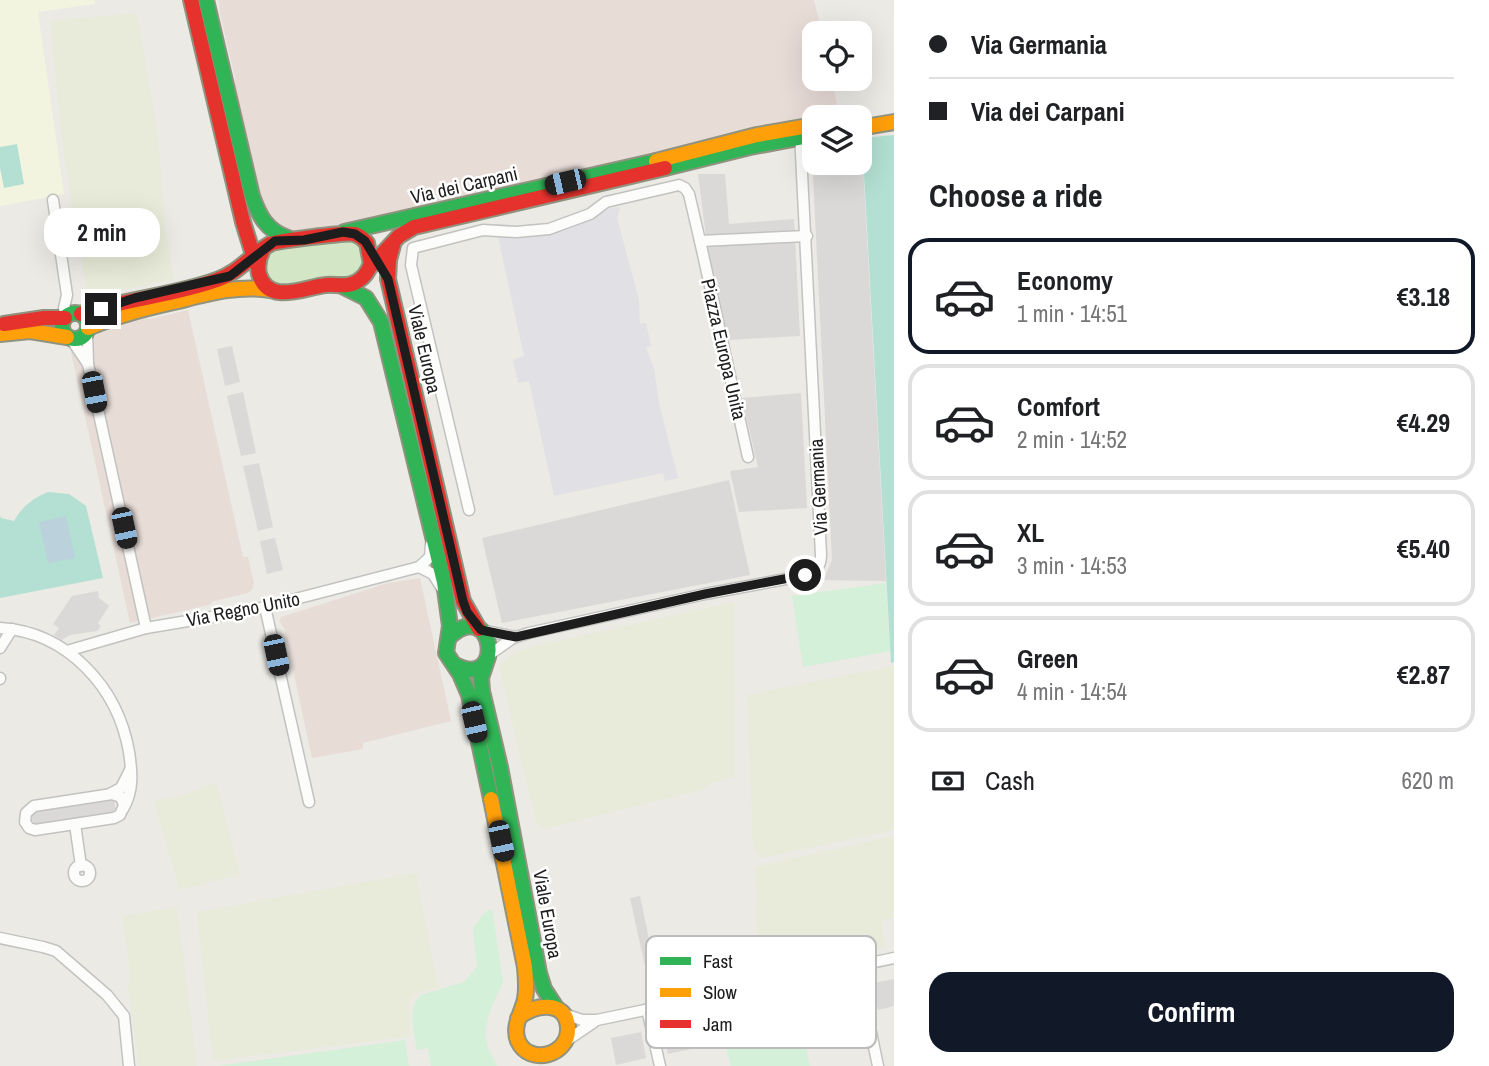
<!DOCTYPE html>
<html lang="en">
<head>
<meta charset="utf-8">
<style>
  :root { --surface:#fff; --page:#f2f2f2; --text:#202124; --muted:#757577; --line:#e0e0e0; --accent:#111827 }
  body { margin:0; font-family:"Archivo Narrow",sans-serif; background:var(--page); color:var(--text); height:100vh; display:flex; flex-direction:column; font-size:26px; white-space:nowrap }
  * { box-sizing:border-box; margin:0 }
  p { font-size:23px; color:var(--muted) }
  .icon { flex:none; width:38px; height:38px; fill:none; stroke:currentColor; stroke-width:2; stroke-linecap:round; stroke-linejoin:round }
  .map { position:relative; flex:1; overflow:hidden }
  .panel { display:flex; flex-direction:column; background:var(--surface); width:595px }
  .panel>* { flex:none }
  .hud { display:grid; align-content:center; height:154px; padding:0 35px; background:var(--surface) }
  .controls { position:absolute; left:802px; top:21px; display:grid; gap:14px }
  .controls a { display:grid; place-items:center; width:70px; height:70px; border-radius:14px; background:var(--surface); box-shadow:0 7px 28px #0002; font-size:35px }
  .end { position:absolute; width:32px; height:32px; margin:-16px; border:9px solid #1d1d1d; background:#fff; box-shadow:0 0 0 4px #fff }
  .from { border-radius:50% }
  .bubble { position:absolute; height:49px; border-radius:21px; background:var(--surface); box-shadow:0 7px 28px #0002; font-size:23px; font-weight:700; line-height:49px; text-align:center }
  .car { position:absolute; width:21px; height:42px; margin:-21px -10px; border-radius:9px; box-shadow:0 0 5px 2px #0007; background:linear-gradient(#222 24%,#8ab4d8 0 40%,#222 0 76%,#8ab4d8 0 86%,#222 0) }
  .hud b { display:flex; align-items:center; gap:24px; height:66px; font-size:26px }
  .hud b+b { border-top:2px solid var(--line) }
  .hud i { width:18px; height:18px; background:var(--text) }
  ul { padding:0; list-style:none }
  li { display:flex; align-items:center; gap:21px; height:116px; margin:0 14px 10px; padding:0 21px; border:4px solid var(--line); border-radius:21px }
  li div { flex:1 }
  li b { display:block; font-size:26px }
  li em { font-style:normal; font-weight:700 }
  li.selected { border-color:var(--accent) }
  li>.icon { width:63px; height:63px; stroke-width:1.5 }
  h2 { padding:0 35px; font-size:32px; line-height:84px }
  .pay { display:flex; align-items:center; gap:18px; height:77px; padding:0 35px; font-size:26px }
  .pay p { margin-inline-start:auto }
  .primary-button { display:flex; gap:14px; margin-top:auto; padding:14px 35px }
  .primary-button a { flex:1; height:80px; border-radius:21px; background:var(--accent); color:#fff; font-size:28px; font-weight:700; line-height:80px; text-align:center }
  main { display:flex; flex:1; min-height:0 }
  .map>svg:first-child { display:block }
  .residential { fill:#dad9d7 }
  .commercial { fill:#e8dcd7 }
  .education { fill:#f2f4e0 }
  .farmland { fill:#e8ebd9 }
  .grass { fill:#d3e7c6 }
  .park { fill:#d4f0d8 }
  .pitch { fill:#b3e0d2 }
  .plaza { fill:#e1e0e4 }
  .water { fill:#bbd1dc }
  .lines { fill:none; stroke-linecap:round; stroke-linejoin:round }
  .street-casing { stroke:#c2c2c0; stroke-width:13 }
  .fast-casing { stroke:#8f937f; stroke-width:18 }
  .slow-casing { stroke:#8f937f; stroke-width:18 }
  .jam-casing { stroke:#8f937f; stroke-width:18 }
  .street { stroke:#fcfcfb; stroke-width:10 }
  .fast { stroke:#30b455; stroke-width:14 }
  .slow { stroke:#ff9f0a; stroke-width:14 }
  .jam { stroke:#e5322d; stroke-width:14 }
  .route { stroke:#1d1d1d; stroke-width:9 }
  .labels { text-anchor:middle; stroke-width:5; stroke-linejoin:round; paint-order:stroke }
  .street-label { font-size:19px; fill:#1d1d1d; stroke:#fff }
  .key { fill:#fff; stroke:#bbb; stroke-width:2 }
  .key-label { font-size:19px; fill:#1d1d1d }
</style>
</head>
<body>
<main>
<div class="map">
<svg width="894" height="1066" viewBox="0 0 894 1066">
  <rect width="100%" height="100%" fill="#ebeae5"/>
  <g class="residential">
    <path d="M859,148h3l24,433 -70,-1 9,-4 7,-16 -20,-404 2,7h45z"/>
    <path d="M698,174h27l4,50 65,-5 6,117 -72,4 -21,-96z"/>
    <path d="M232,346l8,36 -15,4 -8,-37z"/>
    <path d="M243,392l13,61 -15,3 -14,-60z"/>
    <path d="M801,393l6,115 -68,4 -9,-41 28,-4 -16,-69z"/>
    <path d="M259,463l14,64 -15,4 -15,-65z"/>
    <path d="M729,480l21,95 -248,48 -20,-85z"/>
    <path d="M275,538l8,32 -16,4 -7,-33z"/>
    <path d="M98,591l1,7 10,8 -11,17 3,3 -4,5 -27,4 -8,5 -8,-5 5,-7 -6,-4 19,-28z"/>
    <path d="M111,800l3,1 2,9 -6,4 -73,10 -3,-1 -3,-5 1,-5 7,-4z"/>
    <path d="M640,896l17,81 -9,3 -18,-82z"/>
    <path d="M894,979v27l-16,4 -5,-27z"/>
    <path d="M713,1017l5,26 -50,11 -6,-27z"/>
    <path d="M641,1032l5,26 -30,7 -5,-27z"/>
  </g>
  <g class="commercial">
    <path d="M219,0h595l8,33h-8v46h18l7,37 -25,1v3l-497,112 -21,2 -14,-3 -9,-6 -10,-13 -28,-106v-28l-15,-64z"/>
    <path d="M188,310l55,247h5l6,26 -2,7 -4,3 -34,8 -5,4 -79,18 -59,-271 18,-10 14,-12 17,-8 23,-5 7,2z"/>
    <path d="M420,578l31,143 -88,22v6l-51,9 -28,-130 -5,-7 2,-4 107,-34z"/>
  </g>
  <path class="education" d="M0,0h95v4l-57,8 26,182 -64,12z"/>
  <g class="farmland">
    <path d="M137,13l21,124 7,88 9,54 -86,18 -25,-148 -13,-128z"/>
    <path d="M734,602l1,174 -27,8 -6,6 -159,39 -7,-7 -37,-156 2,-3 12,-9 18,-7z"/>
    <path d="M894,666v164l-133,28 -8,-11 -6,-152z"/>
    <path d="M216,783l24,91 -60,16 -26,-89 26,-5z"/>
    <path d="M894,836v82l-13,3 4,27 -126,27 -4,-108z"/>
    <path d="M416,873l22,115 -25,6 -4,7 1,35 -197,25 -16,-149z"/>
    <path d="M177,907l20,159h-58l-11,-79 3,-8 -9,-63z"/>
  </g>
  <path class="grass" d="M347,239c20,6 22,26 6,38l-69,8c-8,-1 -14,-4 -17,-12 -14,-31 31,-26 47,-28 11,-2 22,-5 33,-6z"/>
  <g class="park">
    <path d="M886,583l4,68 -87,16 -11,-71z"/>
    <path d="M492,909l11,73 -14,31 -4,19 3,17 9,17h-66l-3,-18 -11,2c-3,-17 -10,-43 4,-55l43,-13 13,-15 -4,-39 12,-16z"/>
    <path d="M790,999l3,11h3l3,8 11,48h-79l-9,-32 4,-6 -3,-13z"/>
    <path d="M405,1040l4,26h-192z"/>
  </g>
  <g class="pitch">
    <path d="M894,135v527l-3,1 -29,-525z"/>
    <path d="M17,144l7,40 -20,4 -4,-20v-21z"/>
    <path d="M48,492l21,2 17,12 17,72 -103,20v-83l1,3 13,3c8,-14 19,-23 34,-29z"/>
  </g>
  <path class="plaza" d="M620,207l-3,11 22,82 1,24 6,-1 5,23 -5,2 8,20 5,35 19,75 -13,3 -2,-8 -109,23 -25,-115 -11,2 -5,-23 11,-4 -26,-119h27l25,-5 31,-9 30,-15z"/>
  <path class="water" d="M66,516l9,42 -27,5 -9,-41z"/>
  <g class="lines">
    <defs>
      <g id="street">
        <path d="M53,200l14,95 -3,13 2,9"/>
        <path d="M87,332l1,32 58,264"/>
        <path d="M71,339l17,25"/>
        <path d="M748,457l-48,-216 107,-5"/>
        <path d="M469,510l-58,-245 2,-17 70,-18 33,2 33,-3 41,-15 16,-12 73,-17 6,3 4,6 11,47"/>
        <path d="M419,567l14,7 8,13"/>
        <path d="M265,607l44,195"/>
        <path d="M0,628c68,4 118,60 129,124 3,20 5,38 -6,57"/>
        <path d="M481,630l34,7"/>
        <path d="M0,648l12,-19"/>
        <path d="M67,651l79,-23 107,-18 166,-43 11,-10 1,-13"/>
        <path d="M489,655l24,-17 16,-5 176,-39 97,-18c12,-3 19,-8 19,-21l-21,-422"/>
        <path d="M0,678v1"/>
        <path d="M110,794l11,-6 9,-18"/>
        <path d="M112,794l9,3 3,8 -4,10 -6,3 -79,12 -6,-2 -4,-6 1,-9 8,-7z"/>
        <path d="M75,824l6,42"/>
        <circle cx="82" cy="873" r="8"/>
        <path d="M0,938l43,9 13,4 51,44 17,21 5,50"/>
        <path d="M857,965l21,101"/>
        <path d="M647,1009l13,57"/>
        <path d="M561,1013l21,7h15l297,-62"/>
        <path d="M566,1041l28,-19"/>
      </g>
      <g id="fast">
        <path d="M206,0l46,196c7,20 15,35 36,42"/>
        <path d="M665,168l85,-21 64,-12"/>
        <path d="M344,232l312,-71"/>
        <path d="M340,285l26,13 15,24 63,260 6,44 -4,27 14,21 9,21 22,104"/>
        <circle cx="75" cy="326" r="13"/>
        <path d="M449,637c46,-42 57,54 6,28"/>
        <path d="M488,657l-7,21 1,13 18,76 39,206 5,16 13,20"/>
      </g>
      <g id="slow">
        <path d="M859,128l35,-6"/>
        <path d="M656,161l101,-26 57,-10"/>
        <path d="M88,328c29,-13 59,-20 90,-27 32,-8 60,-16 93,-11"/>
        <path d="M0,334l30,-3 37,6"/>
        <path d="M491,799l34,168c1,11 2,22 0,32 -3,14 -13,27 -7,42 11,25 52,15 50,-14 -2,-28 -35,-23 -50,-9"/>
      </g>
      <g id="jam">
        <path d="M191,0l52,222 13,42"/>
        <path d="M393,245l-4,15 -1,19 75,322 16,28"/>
        <path d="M370,267l29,-31 15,-9 251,-59"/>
        <path d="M81,314c44,-15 92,-18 136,-34 21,-7 34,-25 53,-36 5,-3 78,-12 84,-10 6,1 9,5 13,9l4,21c-3,7 -6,13 -13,17 -10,7 -21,3 -32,4 -21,2 -58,21 -67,-11 -2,-9 0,-18 5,-26"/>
        <path d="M4,324l40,-6h21"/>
      </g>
    </defs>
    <use href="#street" class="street-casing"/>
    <use href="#fast" class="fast-casing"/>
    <use href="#slow" class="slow-casing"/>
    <use href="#jam" class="jam-casing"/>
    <use href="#street" class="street"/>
    <use href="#fast" class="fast"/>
    <use href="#slow" class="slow"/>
    <use href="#jam" class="jam"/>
  </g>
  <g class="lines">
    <path class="route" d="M101,309l34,-11 95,-22 45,-35 29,-1 39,-8 12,2 10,7 23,38 75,322 4,11 14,18 35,7 189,-43 100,-19"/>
  </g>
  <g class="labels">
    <g class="street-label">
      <text transform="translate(464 185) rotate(-13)" y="7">Via dei Carpani</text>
      <text transform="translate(425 349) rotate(77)" y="7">Viale Europa</text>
      <text transform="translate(724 349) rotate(77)" y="7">Piazza Europa Unita</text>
      <text transform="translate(818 487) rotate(-93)" y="7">Via Germania</text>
      <text transform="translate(243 609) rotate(-11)" y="7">Via Regno Unito</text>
      <text transform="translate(548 914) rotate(80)" y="7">Viale Europa</text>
    </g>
  </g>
  <rect x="646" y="936" width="230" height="112" rx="10" class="key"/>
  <rect x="660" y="957" width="31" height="8" fill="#30b455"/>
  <rect x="660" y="988" width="31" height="9" fill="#ff9f0a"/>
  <rect x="660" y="1020" width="31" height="8" fill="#e5322d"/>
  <g class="key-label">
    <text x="703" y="968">Fast</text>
    <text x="703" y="999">Slow</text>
    <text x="703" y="1031">Jam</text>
  </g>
</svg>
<div class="controls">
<a><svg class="icon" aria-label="locate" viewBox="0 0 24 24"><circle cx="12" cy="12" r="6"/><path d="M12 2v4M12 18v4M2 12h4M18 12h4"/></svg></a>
<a><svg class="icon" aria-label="layers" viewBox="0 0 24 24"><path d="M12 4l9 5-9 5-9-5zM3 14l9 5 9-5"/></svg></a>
</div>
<i class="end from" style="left:805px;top:575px"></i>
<i class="end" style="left:101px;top:309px"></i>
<div class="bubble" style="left:44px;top:208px;width:116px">2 min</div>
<i class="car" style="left:565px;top:182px;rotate:257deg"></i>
<i class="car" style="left:94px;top:392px;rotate:169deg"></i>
<i class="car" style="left:124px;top:528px;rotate:168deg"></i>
<i class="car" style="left:276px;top:655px;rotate:168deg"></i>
<i class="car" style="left:474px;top:722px;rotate:167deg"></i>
<i class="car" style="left:501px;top:841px;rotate:168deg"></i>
</div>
<section class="panel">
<div class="hud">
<b><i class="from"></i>Via Germania</b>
<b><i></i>Via dei Carpani</b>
</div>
<h2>Choose a ride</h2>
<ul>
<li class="selected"><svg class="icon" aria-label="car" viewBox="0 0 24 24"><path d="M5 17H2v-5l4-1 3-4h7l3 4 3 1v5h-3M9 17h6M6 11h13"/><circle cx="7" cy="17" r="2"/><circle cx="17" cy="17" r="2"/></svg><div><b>Economy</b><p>1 min · 14:51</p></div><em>€3.18</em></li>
<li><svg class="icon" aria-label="car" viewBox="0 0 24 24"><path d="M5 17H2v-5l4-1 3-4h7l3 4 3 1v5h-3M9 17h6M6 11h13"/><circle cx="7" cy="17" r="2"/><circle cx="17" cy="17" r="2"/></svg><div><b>Comfort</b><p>2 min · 14:52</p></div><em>€4.29</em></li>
<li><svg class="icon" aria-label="car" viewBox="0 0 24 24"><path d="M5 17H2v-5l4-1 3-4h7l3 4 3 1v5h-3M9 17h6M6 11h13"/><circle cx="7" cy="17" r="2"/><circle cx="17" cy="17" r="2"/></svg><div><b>XL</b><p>3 min · 14:53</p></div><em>€5.40</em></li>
<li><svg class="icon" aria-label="car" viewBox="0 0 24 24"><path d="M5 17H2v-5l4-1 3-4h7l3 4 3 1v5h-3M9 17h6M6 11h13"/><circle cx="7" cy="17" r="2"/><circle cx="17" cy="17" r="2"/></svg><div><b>Green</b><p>4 min · 14:54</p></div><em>€2.87</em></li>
</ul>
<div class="pay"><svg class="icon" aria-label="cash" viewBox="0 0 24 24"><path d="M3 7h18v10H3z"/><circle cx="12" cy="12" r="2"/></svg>Cash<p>620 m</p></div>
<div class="primary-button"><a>Confirm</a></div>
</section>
</main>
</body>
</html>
